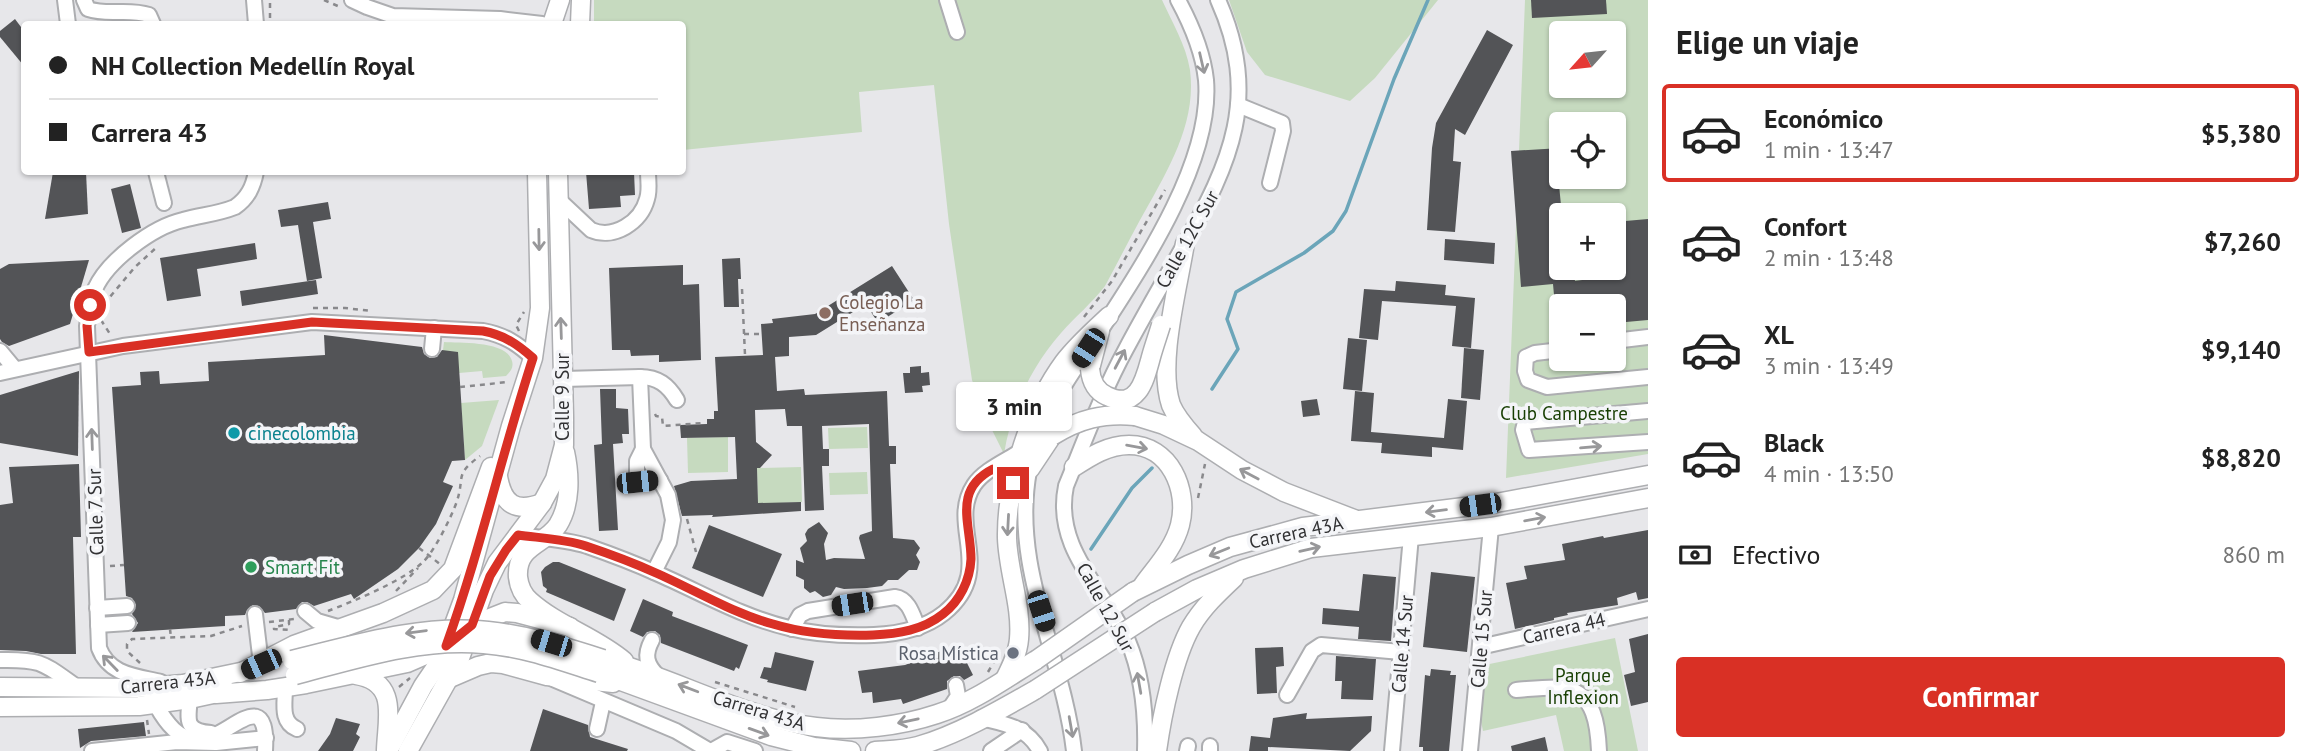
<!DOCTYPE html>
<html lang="es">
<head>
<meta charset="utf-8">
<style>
  :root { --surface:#fff; --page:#f6f6f6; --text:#222; --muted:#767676; --line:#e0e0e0; --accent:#d93025 }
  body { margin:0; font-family:"PT Sans",sans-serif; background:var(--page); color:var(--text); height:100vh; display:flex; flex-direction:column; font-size:26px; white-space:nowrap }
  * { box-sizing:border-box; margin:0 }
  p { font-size:23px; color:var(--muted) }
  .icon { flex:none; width:38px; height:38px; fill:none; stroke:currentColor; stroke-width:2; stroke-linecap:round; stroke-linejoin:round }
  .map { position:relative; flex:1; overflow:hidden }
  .details { display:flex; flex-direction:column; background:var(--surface); width:665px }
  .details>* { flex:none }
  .banner { position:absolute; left:21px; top:21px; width:665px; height:154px; border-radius:7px; box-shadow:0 2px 5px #0004; display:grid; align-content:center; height:154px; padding:0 28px; background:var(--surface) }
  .needle { width:46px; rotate:243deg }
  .buttons { position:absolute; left:1549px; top:21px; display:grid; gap:14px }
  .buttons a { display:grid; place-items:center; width:77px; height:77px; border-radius:7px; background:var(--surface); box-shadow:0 2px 5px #0004; font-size:35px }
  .end { position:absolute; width:32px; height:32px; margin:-16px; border:9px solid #d93025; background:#fff; box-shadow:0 0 0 4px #fff }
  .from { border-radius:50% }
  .bubble { position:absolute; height:49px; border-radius:7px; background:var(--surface); box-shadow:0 2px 5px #0004; font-size:23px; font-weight:600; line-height:49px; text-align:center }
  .car { position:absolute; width:21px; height:42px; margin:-21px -10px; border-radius:9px; box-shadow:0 0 5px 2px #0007; background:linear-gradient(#222 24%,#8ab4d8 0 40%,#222 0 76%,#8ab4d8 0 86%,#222 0) }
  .banner b { display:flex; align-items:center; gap:24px; height:66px; font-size:26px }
  .banner b+b { border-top:2px solid var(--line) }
  .banner i { width:18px; height:18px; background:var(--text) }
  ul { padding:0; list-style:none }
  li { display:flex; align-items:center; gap:21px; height:98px; margin:0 14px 10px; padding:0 14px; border:4px solid transparent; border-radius:7px }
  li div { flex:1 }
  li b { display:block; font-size:26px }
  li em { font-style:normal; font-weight:600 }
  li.active { border-color:var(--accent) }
  li>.icon { width:63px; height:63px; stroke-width:1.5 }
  h2 { padding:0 28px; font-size:32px; line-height:84px }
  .pay { display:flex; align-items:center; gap:18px; height:77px; padding:0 28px; font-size:26px }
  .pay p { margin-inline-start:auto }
  .cta { display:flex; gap:14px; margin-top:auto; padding:14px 28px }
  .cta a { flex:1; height:80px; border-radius:7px; background:var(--accent); color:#fff; font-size:28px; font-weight:600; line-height:80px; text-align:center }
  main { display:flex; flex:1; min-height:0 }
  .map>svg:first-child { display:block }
  .green { fill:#c6dabf; fill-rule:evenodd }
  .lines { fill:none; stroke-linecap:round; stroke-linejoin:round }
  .stream { stroke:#6ba5b9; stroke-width:3.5 }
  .building { fill:#535457 }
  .minor-casing { stroke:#adaeb1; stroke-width:18 }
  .major-casing { stroke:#adaeb1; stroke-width:21 }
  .path { stroke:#89898c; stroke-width:2.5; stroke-dasharray:5 5; stroke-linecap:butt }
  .minor { stroke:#fff; stroke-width:14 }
  .major { stroke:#fff; stroke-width:18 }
  .major-bridge-casing { stroke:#adaeb1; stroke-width:21; stroke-linecap:butt }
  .major-bridge { stroke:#fff; stroke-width:18 }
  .oneway { stroke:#98989a }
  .route { stroke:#d93025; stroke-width:9 }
  .education-dot { fill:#8d6e63; stroke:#f4f5f8; stroke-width:2.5 }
  .culture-dot { fill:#0f9aa8; stroke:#f4f5f8; stroke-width:2.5 }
  .leisure-dot { fill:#2e9e5b; stroke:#f4f5f8; stroke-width:2.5 }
  .worship-dot { fill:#6b7280; stroke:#f4f5f8; stroke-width:2.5 }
  .labels { text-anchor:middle; stroke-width:7; stroke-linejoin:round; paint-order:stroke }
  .street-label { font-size:19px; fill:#323234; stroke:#f4f5f8 }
  .education-label { font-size:19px; fill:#785e54; stroke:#f4f5f8; text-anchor:start }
  .park-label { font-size:19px; fill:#183f03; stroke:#f4f5f8 }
  .culture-label { font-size:19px; fill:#0d838f; stroke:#f4f5f8; text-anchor:start }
  .leisure-label { font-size:19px; fill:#27864d; stroke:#f4f5f8; text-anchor:start }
  .worship-label { font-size:19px; fill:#5b616d; stroke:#f4f5f8; text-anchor:end }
</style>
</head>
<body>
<main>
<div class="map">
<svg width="1648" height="751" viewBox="0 0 1648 751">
  <rect width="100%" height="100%" fill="#e7e7ea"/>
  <g class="green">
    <path d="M594,0h568c10,22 24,45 28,70 7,55 -24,103 -50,150 -12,22 -23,44 -35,66 -13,17 -30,31 -44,47 -30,34 -50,77 -57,121l-19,-38 -13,-36 -23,-156 -15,-139 -75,7 3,40 -179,18 -1,-126h-88z"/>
    <path d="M1229,0h209l-63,78 -25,23 -85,-26 -18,-23z"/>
    <path d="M1525,0h123v454l-142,24zM1561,33h53v53h-53zM1561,124h53v53h-53zM1561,215h53v53h-53zM1561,306h53v53h-53z"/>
    <path d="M444,342c17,1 63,-1 68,19 2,7 -2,11 -6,15l-23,2 -1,-7 -23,2 -16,-23z"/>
    <path d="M499,400l-17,46 -17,14 -4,-57z"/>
    <path d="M867,427l1,21 -39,1 -1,-21z"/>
    <path d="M728,437v35l-40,1 -1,-35z"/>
    <path d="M801,467l1,35 -44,2 -1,-36z"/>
    <path d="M867,472l1,22 -38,1 -1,-22z"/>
    <path d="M1615,638l23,113h-74l-8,-36 -73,16 -13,-63z"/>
  </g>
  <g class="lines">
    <g class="stream">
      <path d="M1212,389l26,-40 -11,-30 9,-27 68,-39 29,-22 13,-20 48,-132 34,-79"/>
      <path d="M1091,549l41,-61 20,-20"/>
    </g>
  </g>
  <g class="building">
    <path d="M1531,0h75l1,14 -75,4z"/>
    <path d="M15,19l9,12v35l-24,-29v-6z"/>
    <path d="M1487,30l26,15 -48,90 -10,-6 -2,32 8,1 -6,70 -28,-2 5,-82 4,-25z"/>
    <path d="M1561,148v27h-3l4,40 -1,53h12l2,13 36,-5 -1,-8h4v-46l34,-3v101l-33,3 -1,-17h-59l-2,-22 -32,3 -10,-136z"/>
    <path d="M53,172h33l2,42 -43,5z"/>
    <path d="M586,172h48l1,23 -15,1 1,11 -32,2z"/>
    <path d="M130,184l11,44 -19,5 -11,-44z"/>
    <path d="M328,202l3,17 -18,3 9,56 -15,3 -9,-56 -17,2 -3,-17z"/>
    <path d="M1445,239l50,4 -1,21 -50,-4z"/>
    <path d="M255,243l2,16 -60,10 4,27 -34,5 -7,-43z"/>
    <path d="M740,258l1,21h-3l1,28h-15l-2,-48z"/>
    <path d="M89,260l-19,64 -61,22 -7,-4 -2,-3v-70l9,-5z"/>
    <path d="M683,265v20l16,-1 2,76 -42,2v-7l-28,1 -1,-6h-18l-3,-82z"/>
    <path d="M892,266l22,34 -36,23 -12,-19 -50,31 -27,2v19l-14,1 2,34 27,-2 1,6 82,-4 2,55h7v18h-6l3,74 21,2 6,8 -4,7 4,7 -3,8h-8l-11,10h-10l-6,6 -15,2 -23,1 -8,-2 -5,8 -8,2 -8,-6 -5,2 -6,-5v-8l-8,-4v-16l8,3 -4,-15 7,-7 -2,-7 3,-5 11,-7 9,11 -4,11 2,16 8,-2 31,1 -6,-21 1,-3 12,-4 -3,-107 -47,2 1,23h6v17h-7l2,44 -19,1 -3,-85h-15l-2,-17 -30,1 1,32 16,13 -12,13h-3l1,35 43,-1v9l-89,6 1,-2 -31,1 -8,-30 17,-5 46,-2 -2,-42 -54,1 -1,-13 27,-1v-5h7v-8h4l-3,-54 48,-2 -2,-31 12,-1 -1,-4 43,-5z"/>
    <path d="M316,280l2,14 -76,12 -2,-15z"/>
    <path d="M1396,281l50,4 -1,10 30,3 -4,50 -19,-2 4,-40 -74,-5 -4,39 -19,-2 5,-49 31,2z"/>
    <path d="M324,335l98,12 2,7 6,4 7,-1 5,-7 16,2 7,108 -13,1 -9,21 10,4 -17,38 -17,24 -21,21 -44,30 -3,-5 -37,12 -7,-4h-5l-6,7 -31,4 -6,-7 -6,-1 -6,5 -2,5 -20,1v10l-93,6 6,-9 -6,-9 4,-9 -4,-7 -6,-2 -14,-209 29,-2 -1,-13 19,-1 1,13 49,-3 -1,-19 117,-7z"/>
    <path d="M1348,338l19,2 -5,51 -19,-2z"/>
    <path d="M1464,348l20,2 -4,50 -19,-2z"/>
    <path d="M921,366v7l8,-1 1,13 -8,1 1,6 -18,1 -2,-20h7v-6z"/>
    <path d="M79,371l-1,85 -78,-13v-48z"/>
    <path d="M600,389h16v19l12,1 1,25h-7l1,9 -10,1 5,86 -19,1 -5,-86 8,-1z"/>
    <path d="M1355,391l19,2 -3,39 73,6 4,-39 19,2 -4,49 -31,-3v10l-51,-4 1,-10 -31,-2z"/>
    <path d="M1317,399l3,16 -17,2 -2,-16z"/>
    <path d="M79,464l2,73h-8l3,117h-35l-15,-3 -26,-1v-145l13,-2 -4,-36z"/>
    <path d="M709,525l73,29 -19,43 -71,-29z"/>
    <path d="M1648,530v68l-10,2 -2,-8 -19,6 1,7 -51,8 1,2 -14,3v2l-39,9 -9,-46 21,-4 -3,-13 41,-6 -3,-16 41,-8 1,2z"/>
    <path d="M553,562h6l67,27 -12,32 -68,-29 1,-3 -4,-3 -2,-14 4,-5z"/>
    <path d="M1431,572l44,5 -8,75 -44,-5z"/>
    <path d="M1363,574l33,3 -5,64 -33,-2 1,-12 -37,-3 1,-16 36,3z"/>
    <path d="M643,599l30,13 -1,4 76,29 -9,24 -3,-2 -2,4 -73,-28 -1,-8 -5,-4 -8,1 -4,5 -13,-6z"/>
    <path d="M1648,634v68l-17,4 -7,-31 11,-3 -6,-33z"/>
    <path d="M1283,647l1,19 -8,1 1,26 -20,1 -2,-46z"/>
    <path d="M949,648l6,13 9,-4 9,18 -9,5 -4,-4h-6l-7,5v8l-44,15 -2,-5 -28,4 -1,-11 -10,1 -4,-22 47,-6z"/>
    <path d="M775,652l39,9 -8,30 -39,-9 1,-2 -8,-2 4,-11 7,1z"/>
    <path d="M1336,656l40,3 -3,41 -32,-1 1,-18h-7z"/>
    <path d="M1431,669l20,2 -1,4h6l-7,76h-26v-4h-4l6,-72 5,1z"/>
    <path d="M543,709l45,16 2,12 38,12 -1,2h-97z"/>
    <path d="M1307,713l-1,6 66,-3 -1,15 -21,20 -82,-4v4h-19l2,-15 19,2 3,-20z"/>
    <path d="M336,718l24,6 -4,10 4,3 -7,14h-35l12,-17z"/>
    <path d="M144,722l2,14 -55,5 -11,7 -2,-19z"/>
    <path d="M1545,737l3,14h-36l-1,-5z"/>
  </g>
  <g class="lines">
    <defs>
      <g id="minor">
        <path d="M65,0l3,24"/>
        <path d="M84,0l4,9c20,7 40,-1 61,6l4,9"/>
        <path d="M254,0l2,24"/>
        <path d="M352,0l15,7 26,9 107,3 42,5"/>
        <path d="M947,0l10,32"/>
        <path d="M1238,105l44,18 1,8 -13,52"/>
        <path d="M156,172l8,31"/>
        <path d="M558,199l33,31c23,10 50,-8 56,-31 3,-9 1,-18 1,-27"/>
        <path d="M1614,341l34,-4"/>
        <path d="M432,349l2,-21"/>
        <path d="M1561,350l-26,3 -9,4 -1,14 3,9 19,7 101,-10"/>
        <path d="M0,351l15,18"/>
        <path d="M0,373l123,-27 189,-24 171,9c21,4 34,12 50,27"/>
        <path d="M640,377c18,0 28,8 37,23"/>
        <path d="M563,379l77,-2 3,72 25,46 5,25 -4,22 -15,30"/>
        <path d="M1648,411l-123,11 -2,8 6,20 119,-8"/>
        <path d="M643,449l-6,12v21l23,-2"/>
        <path d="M518,535c22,3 47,4 69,11 23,8 47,17 69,27 44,19 86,44 133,55 28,7 56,8 85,7 25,-1 50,-6 70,-22 53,-43 3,-87 30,-128 10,-15 32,-24 47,-34"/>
        <path d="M97,608l30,-2"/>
        <path d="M305,611l12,10 24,7"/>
        <path d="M255,614l6,50"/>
        <path d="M98,625l30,-2"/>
        <path d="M792,629l8,-14 8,-4 87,-14c14,2 18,19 23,31"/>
        <path d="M652,640c-8,15 -6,24 6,36"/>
        <path d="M1480,647l168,-38"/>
        <path d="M0,660c43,-1 44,4 77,27"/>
        <path d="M553,679l123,52 34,20"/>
        <path d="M161,682c-25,-6 -52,-7 -62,-34l-12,-322c2,-13 3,-26 8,-37 13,-29 58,-62 88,-69 18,-5 35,-6 52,-13 13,-9 18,-20 21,-35"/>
        <path d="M285,688c0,15 -5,34 12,41"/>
        <path d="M1516,690c14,-1 36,-4 49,-2 30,6 33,39 34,63"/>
        <path d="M1287,695l25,-44 9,-6 80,7"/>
        <path d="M190,699c-3,23 -4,32 21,34"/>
        <path d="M156,705c9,16 23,37 45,35 28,-3 68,-58 64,11"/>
        <path d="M950,708l8,-12 -2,-11"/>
        <path d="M981,718c25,6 46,9 59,33"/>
        <path d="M597,729l6,-27"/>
        <path d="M92,751l85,-9 39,1 50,-5"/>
        <path d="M711,751l16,-9 28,9"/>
        <path d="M991,751l31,-21"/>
        <path d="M1074,751c-11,-95 -63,-183 -45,-280 10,-52 37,-90 66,-132 44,-68 118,-176 111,-259 -3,-28 -15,-56 -28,-80"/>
        <path d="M1145,751c1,-35 -3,-77 -17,-110 -24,-52 -75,-93 -62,-155 19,-46 36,-93 60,-137 18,-34 38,-68 57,-102 48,-85 78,-151 35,-247"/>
        <path d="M1187,751l1,-5"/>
        <path d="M1210,751v-5"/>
        <path d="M1392,751l19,-215"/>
        <path d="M1470,751l21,-224"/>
      </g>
      <g id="major">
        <path d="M552,24l8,-24"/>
        <path d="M580,24l1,-24"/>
        <path d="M1185,243c-7,45 -28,120 -14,162 5,12 13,21 22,31"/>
        <path d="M1090,369l10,-38"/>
        <path d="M1135,416l29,9 34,16 44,29 42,22 70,27"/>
        <path d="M565,452c5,23 6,52 -7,73 -13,20 -42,20 -40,52 1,9 5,18 12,24 28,25 66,36 94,60"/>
        <path d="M1074,467c17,-11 34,-22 55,-22 41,0 60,45 51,80 -6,23 -23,41 -37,60"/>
        <path d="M1030,469l22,-33"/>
        <path d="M498,477c5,27 17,36 44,26"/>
        <path d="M1133,592l55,-27 42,-18 73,-20 193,-24 152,-28"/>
        <path d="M1155,612l42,-23 47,-20 67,-21 180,-21 157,-29"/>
        <path d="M603,659c72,19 139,59 213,68 39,5 85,-1 121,-13 35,-11 68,-35 99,-54"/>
        <path d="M240,673l54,-28 89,-32 50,-23 20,-21 38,-102"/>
        <path d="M599,673l172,63 43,11 37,4"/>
        <path d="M356,675c43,7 31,43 30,75"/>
        <path d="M450,678l28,-12 13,-3 12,1 44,12 66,7"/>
        <path d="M1005,679c6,-12 13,-26 14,-40 3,-34 -11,-67 -12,-101 -1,-57 24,-131 57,-176 13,-17 30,-32 45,-46"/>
        <path d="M0,687l137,1 46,-4 67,-14"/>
        <path d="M216,694l51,-4 39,-6 101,-21 39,-17 26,-21 33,-13 12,1 53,14"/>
        <path d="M0,707l139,-1 51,-7 37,-8"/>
        <path d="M388,751l35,-65 19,-28 4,-12 17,-46 48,-174 22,-68 7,-50 -3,-136"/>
        <path d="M408,751l52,-93 24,-68 13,-27 45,-60 13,-24 9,-34v-28l-6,-245"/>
        <path d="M875,751c14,-1 29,-1 43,-5 39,-11 82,-36 117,-56"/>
        <path d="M1157,751c5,-36 17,-94 34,-124 11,-19 27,-34 43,-49"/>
      </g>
    </defs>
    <use href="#minor" class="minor-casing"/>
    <use href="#major" class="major-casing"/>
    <g class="path">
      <path d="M324,0l16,7"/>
      <path d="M270,18v-18"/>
      <path d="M742,289l3,66"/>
      <path d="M104,304l31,-37 22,-20"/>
      <path d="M313,308h32l27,3"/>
      <path d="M1084,317l28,-36 53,-91"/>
      <path d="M101,320l9,14"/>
      <path d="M519,331l-3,-6 8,-13"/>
      <path d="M744,334h18"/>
      <path d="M460,387l48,-5"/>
      <path d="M655,414l1,2 6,1 1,9 40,-3"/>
      <path d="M1198,498l7,-34"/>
      <path d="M687,519l9,33"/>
      <path d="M419,548l21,16"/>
      <path d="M110,566l14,-1"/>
      <path d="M396,591l22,-23"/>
      <path d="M328,611c26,-10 75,-30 95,-49 11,-10 29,-46 34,-61 8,-25 -3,-26 23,-45"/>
      <path d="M289,620v4l-15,3v2l16,1"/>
      <path d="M269,622l25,-3"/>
      <path d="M170,629l1,9"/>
      <path d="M140,663l-13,-12v-7l5,-5 79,-3 31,-10"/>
      <path d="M988,672l9,-15"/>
      <path d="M715,682l80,25"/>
      <path d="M399,687l11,-9"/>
      <path d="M147,720l2,14"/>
    </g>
    <use href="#minor" class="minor"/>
    <use href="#major" class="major"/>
    <defs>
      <g id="major-bridge">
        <path d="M1090,369c1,12 6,22 17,27 31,15 38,-17 44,-39 3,-11 7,-22 10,-32"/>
        <path d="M1052,436c27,-17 51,-23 83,-20"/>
        <path d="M292,660c65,-16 129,-36 196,-29 40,4 77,16 115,28"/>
        <path d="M1036,660l97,-68"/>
        <path d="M295,675c61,-16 125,-37 189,-31 40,3 77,17 115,29"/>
        <path d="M1035,690l120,-78"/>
      </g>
    </defs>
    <use href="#major-bridge" class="major-bridge-casing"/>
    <use href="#major-bridge" class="major-bridge"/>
  </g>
  <defs><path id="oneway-shaft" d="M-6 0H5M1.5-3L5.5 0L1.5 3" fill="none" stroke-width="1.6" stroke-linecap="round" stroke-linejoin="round" transform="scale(1.75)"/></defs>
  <g class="oneway">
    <use href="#oneway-shaft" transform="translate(1202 63) rotate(77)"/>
    <use href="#oneway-shaft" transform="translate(539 240) rotate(89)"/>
    <use href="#oneway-shaft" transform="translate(561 328) rotate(-92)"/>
    <use href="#oneway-shaft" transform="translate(1120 359) rotate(-62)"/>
    <use href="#oneway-shaft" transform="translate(92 439) rotate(-92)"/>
    <use href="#oneway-shaft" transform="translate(1137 447) rotate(10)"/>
    <use href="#oneway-shaft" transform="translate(1591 447) rotate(-5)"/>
    <use href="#oneway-shaft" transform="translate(1249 474) rotate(-152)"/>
    <use href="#oneway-shaft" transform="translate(1436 511) rotate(173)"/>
    <use href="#oneway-shaft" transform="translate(1535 519) rotate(-10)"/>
    <use href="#oneway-shaft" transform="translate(1008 525) rotate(93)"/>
    <use href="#oneway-shaft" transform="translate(1310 549) rotate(-13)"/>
    <use href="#oneway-shaft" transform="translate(1219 552) rotate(158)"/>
    <use href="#oneway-shaft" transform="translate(416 632) rotate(172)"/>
    <use href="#oneway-shaft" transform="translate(110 663) rotate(-134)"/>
    <use href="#oneway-shaft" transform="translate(1139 683) rotate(-100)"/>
    <use href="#oneway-shaft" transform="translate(688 688) rotate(-159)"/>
    <use href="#oneway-shaft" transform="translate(908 721) rotate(168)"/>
    <use href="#oneway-shaft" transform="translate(1071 727) rotate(80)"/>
    <use href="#oneway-shaft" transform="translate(759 732) rotate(20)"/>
  </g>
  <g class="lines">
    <path class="route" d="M90,305l-3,21 2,26 223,-30 171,9c21,4 34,13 50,27 -31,95 -53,194 -87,288l26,-21 18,-49 16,-26 12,-15c22,3 47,4 68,11 24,8 48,17 70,27 39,17 76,40 117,51 33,10 66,12 100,11 25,-1 50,-5 70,-21 17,-13 27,-34 28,-55 0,-35 -19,-69 22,-90l20,14"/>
  </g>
  <circle class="education-dot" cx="825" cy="313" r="7"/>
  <circle class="culture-dot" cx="234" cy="433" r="7"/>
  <circle class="leisure-dot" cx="251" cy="567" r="7"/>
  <circle class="worship-dot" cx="1013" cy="653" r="7"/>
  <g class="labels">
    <g class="street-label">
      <text transform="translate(1187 239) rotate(-61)" y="7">Calle 12C Sur</text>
      <text transform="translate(562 397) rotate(-90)" y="7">Calle 9 Sur</text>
      <text transform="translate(95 512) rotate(-92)" y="7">Calle 7 Sur</text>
      <text transform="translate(1296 532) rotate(-12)" y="7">Carrera 43A</text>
      <text transform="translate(1106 607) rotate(61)" y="7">Calle 12 Sur</text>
      <text transform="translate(1564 628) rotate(-13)" y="7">Carrera 44</text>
      <text transform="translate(1481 639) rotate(-85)" y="7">Calle 15 Sur</text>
      <text transform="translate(1402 644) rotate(-85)" y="7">Calle 14 Sur</text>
      <text transform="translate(168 682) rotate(-6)" y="7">Carrera 43A</text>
      <text transform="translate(759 710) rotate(17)" y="7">Carrera 43A</text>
    </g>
    <g class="education-label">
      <text x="839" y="309">Colegio La<tspan x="839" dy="22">Enseñanza</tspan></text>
    </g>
    <g class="park-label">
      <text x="1564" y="420">Club Campestre</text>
      <text x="1583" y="682">Parque<tspan x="1583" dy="22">Inflexion</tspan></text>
    </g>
    <g class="culture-label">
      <text x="248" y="440">cinecolombia</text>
    </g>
    <g class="leisure-label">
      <text x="265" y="574">Smart Fit</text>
    </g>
    <g class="worship-label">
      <text x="999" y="660">Rosa Mística</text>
    </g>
  </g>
</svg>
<div class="buttons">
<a><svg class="needle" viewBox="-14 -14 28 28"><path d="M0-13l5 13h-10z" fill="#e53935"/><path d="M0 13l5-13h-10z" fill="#767676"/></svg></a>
<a><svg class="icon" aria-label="locate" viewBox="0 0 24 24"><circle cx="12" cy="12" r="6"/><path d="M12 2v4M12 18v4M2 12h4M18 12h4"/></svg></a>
<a>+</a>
<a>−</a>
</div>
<i class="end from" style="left:90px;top:305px"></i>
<i class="end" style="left:1013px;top:483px"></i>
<div class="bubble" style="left:956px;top:382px;width:116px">3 min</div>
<i class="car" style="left:1088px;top:348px;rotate:213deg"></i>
<i class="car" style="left:637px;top:482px;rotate:84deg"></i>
<i class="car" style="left:1480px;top:505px;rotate:262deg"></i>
<i class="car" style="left:852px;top:604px;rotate:261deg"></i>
<i class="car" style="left:1041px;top:611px;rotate:162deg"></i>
<i class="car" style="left:551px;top:643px;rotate:287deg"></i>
<i class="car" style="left:261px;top:664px;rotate:246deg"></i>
<div class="banner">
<b><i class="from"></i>NH Collection Medellín Royal</b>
<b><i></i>Carrera 43</b>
</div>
</div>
<section class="details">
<h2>Elige un viaje</h2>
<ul>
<li class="active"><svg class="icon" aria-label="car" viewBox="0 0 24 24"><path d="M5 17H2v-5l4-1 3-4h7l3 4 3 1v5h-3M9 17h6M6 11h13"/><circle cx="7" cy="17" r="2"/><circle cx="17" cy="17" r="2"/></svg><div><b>Económico</b><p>1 min · 13:47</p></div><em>$5,380</em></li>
<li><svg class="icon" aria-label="car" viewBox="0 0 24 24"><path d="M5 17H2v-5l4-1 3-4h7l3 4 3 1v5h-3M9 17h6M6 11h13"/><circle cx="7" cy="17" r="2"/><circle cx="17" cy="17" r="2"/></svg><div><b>Confort</b><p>2 min · 13:48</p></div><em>$7,260</em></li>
<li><svg class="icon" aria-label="car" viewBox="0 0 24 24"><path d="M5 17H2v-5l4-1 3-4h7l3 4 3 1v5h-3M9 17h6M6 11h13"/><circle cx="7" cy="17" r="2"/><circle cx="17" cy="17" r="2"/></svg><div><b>XL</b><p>3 min · 13:49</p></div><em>$9,140</em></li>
<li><svg class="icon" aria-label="car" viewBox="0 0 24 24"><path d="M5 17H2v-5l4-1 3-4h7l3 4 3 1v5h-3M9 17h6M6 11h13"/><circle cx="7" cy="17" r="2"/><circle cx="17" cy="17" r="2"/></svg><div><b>Black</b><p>4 min · 13:50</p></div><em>$8,820</em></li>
</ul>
<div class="pay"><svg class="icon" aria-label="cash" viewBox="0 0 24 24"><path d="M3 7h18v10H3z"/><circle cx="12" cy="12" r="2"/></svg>Efectivo<p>860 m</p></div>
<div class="cta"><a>Confirmar</a></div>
</section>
</main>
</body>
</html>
